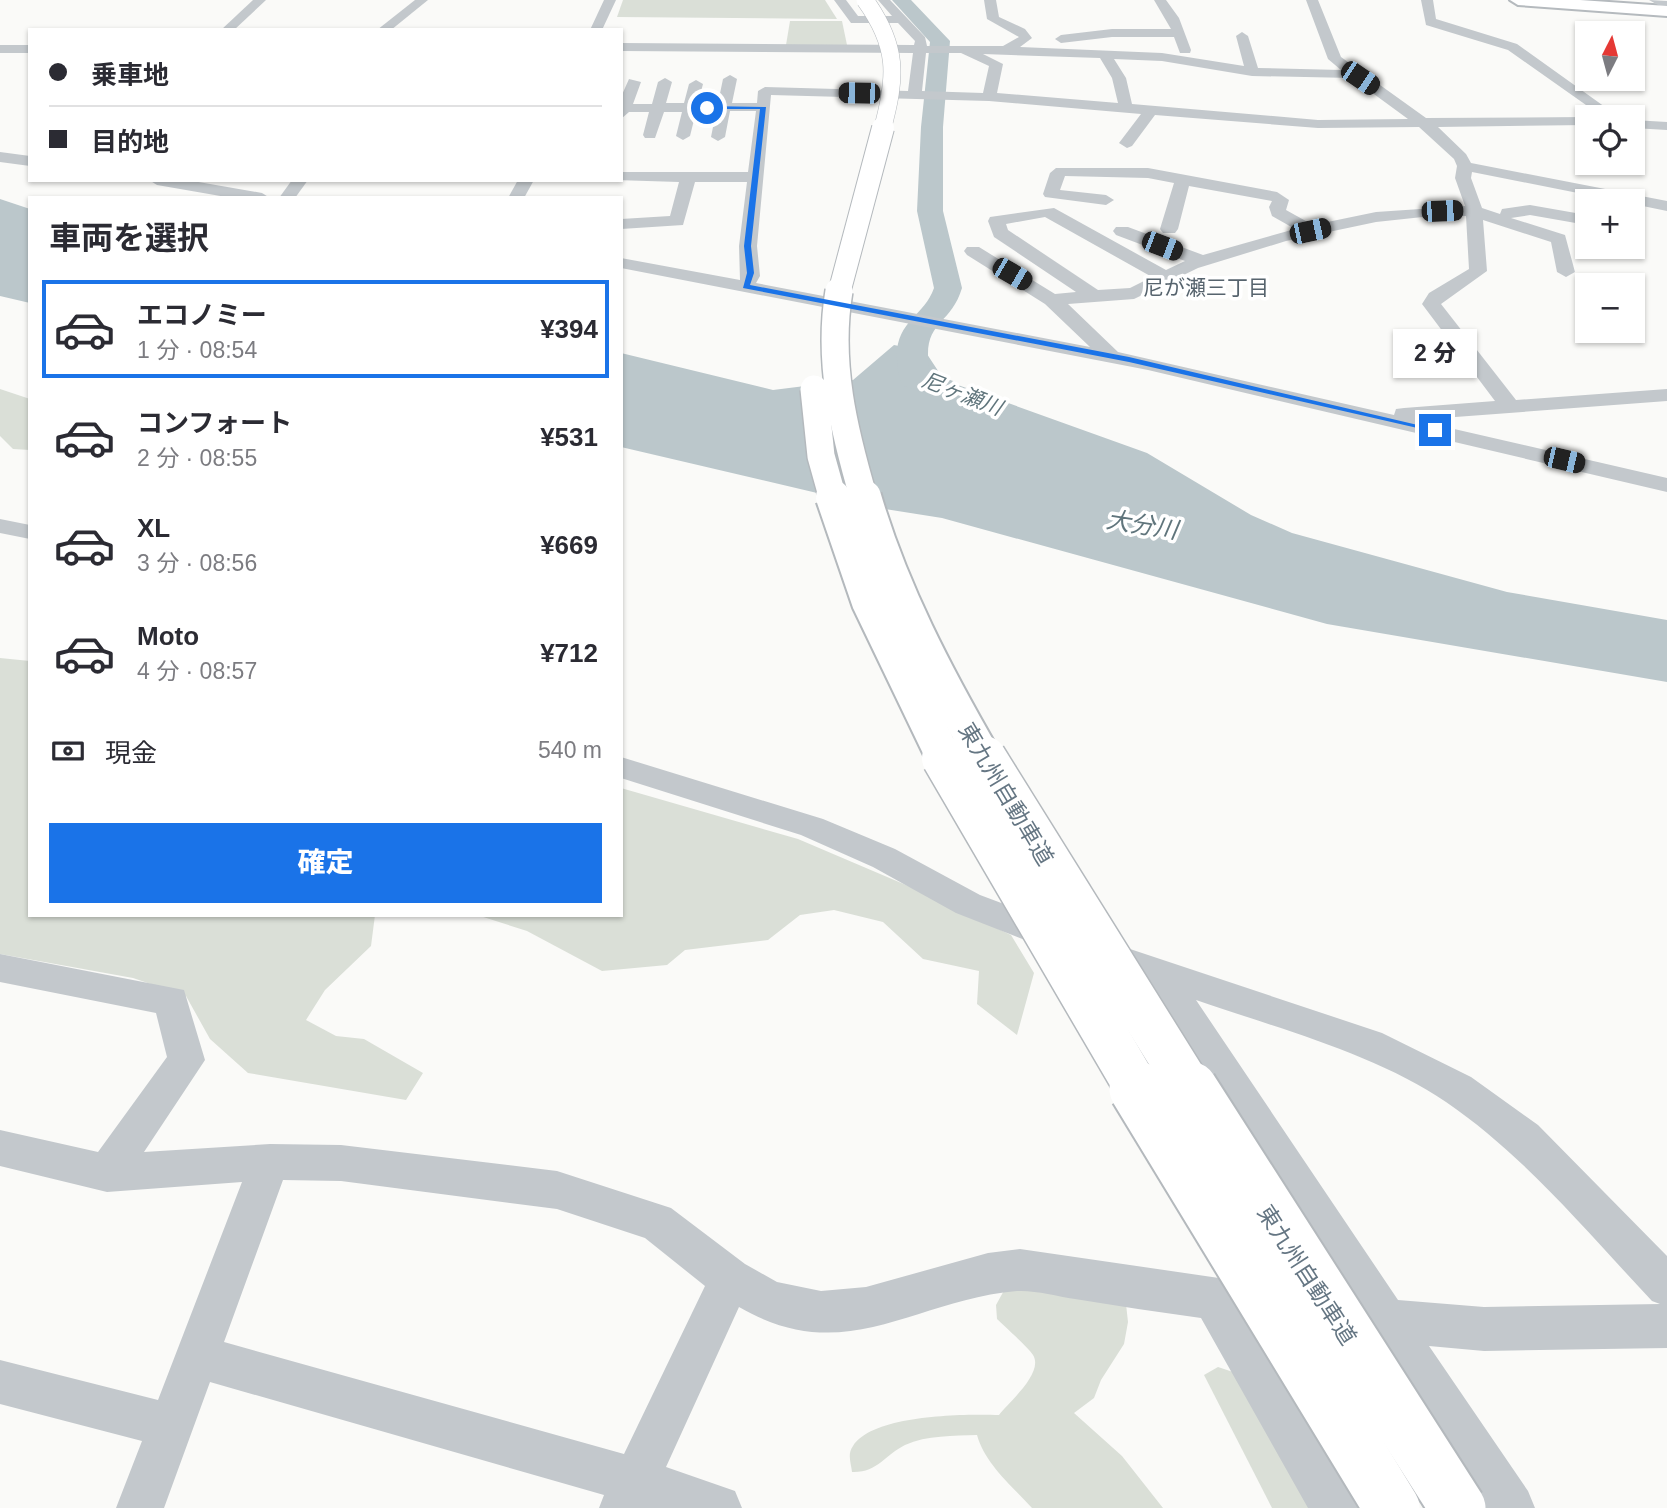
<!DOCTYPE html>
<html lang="ja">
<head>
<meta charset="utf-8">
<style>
  :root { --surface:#fff; --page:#f2f2f3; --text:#2b2b33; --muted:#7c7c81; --line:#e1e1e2; --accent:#1a73e8 }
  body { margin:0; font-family:Arial,"Noto Sans JP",sans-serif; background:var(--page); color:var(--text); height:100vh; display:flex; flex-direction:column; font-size:26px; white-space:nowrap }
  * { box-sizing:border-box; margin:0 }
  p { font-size:23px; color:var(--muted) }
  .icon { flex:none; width:38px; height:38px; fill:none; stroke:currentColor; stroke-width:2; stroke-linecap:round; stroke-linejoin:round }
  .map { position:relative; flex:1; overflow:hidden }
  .panel { position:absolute; left:28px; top:196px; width:595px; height:721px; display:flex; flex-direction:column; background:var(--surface); border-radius:0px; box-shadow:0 2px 5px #0004 }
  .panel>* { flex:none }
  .banner { position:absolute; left:28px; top:28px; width:595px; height:154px; border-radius:0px; box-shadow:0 2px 5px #0004; display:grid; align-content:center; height:154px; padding:0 21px; background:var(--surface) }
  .needle { width:46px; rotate:6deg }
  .buttons { position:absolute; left:1575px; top:21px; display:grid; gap:14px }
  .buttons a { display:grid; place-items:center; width:70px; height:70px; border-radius:0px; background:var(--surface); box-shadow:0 2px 5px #0004; font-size:35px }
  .end { position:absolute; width:32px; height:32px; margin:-16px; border:9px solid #1a73e8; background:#fff; box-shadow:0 0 0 4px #fff }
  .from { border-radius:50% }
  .bubble { position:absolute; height:49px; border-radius:0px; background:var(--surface); box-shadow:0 2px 5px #0004; font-size:23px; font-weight:800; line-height:49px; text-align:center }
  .car { position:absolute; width:21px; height:42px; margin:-21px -10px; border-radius:9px; box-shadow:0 0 5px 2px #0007; background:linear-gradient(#222 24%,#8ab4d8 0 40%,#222 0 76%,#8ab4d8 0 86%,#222 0) }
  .banner b { display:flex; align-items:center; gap:24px; height:66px; font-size:26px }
  .banner b+b { border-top:2px solid var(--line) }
  .banner i { width:18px; height:18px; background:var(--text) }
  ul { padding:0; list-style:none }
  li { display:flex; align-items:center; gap:21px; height:98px; margin:0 14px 10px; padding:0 7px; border:4px solid transparent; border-radius:0px }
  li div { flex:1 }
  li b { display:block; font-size:26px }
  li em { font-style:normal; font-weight:800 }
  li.on { border-color:var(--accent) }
  li>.icon { width:63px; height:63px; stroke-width:1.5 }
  h2 { padding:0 21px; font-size:32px; line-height:84px }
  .pay { display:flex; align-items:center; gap:18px; height:77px; padding:0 21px; font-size:26px }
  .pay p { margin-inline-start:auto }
  .button { display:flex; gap:14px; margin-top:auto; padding:14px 21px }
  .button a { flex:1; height:80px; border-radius:0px; background:var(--accent); color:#fff; font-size:28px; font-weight:800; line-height:80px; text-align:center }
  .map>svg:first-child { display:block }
  .green { fill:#dadfd7 }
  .water { fill:#bbc7cb }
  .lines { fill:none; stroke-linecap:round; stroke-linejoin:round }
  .river { fill:#bbc7cb; fill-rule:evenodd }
  .major-casing { stroke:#b5babe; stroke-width:4 }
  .minor { fill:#c3c8cc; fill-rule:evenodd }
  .major { fill:#fff; fill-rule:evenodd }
  .highway-bridge-far5-casing { stroke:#b4b9bd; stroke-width:18; stroke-linecap:butt }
  .highway-bridge-far4-casing { stroke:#b4b9bd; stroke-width:24; stroke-linecap:butt }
  .highway-bridge-far3-casing { stroke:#b4b9bd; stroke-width:30; stroke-linecap:butt }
  .highway-bridge-far2-casing { stroke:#b4b9bd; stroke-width:38; stroke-linecap:butt }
  .highway-bridge-far1-casing { stroke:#b4b9bd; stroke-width:47; stroke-linecap:butt }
  .highway-bridge-casing { stroke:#b4b9bd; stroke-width:59; stroke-linecap:butt }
  .highway-bridge-far5 { stroke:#fff; stroke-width:17 }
  .highway-bridge-far4 { stroke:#fff; stroke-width:22 }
  .highway-bridge-far3 { stroke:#fff; stroke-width:27 }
  .highway-bridge-far2 { stroke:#fff; stroke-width:34 }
  .highway-bridge-far1 { stroke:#fff; stroke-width:44 }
  .highway-bridge { stroke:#fff; stroke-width:55 }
  .route { fill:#1a73e8 }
  .labels { text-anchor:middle; stroke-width:7; stroke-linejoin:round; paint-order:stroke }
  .far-neighbourhood-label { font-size:21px; fill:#57646e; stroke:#fff }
  .far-water-label { font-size:21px; font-style:italic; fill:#60757c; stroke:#fff }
  .street-label { font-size:23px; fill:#657683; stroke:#fff }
  .water-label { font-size:24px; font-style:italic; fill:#60757c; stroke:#fff }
</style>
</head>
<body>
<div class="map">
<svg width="1667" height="1508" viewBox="0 0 1667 1508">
  <rect width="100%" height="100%" fill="#fafaf8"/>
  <g class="green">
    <path d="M623,0h202l12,19 -220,-2z"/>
    <path d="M790,21h52l5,24h-61z"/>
    <path d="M0,389l30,10v51l-17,-1 -13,-13z"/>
    <path d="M0,658l30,3v254h345l-4,31 -46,44 -19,30 30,16 28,3 59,34 -17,27 -158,-27 -38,-34 -24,-43 -53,-18 -133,-24z"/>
    <path d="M621,788l177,51 115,49 98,47 23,38 -17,62 -40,-31 2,-33 -56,-12 -40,-37 -49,-12 -34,5 -32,25 -83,10 -18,15 -65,6 -75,-40 -50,-16h144z"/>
    <path d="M1007,1285l119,19 2,18 -4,22 -23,36 -7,18 -20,15 48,43 41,52h-131c-20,-22 -47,-44 -55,-73 -23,1 -50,0 -72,10 -20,10 -28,28 -53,27 -1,-9 -5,-18 1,-26 20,-32 113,-32 146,-31 11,-14 45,-42 34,-60 -3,-6 -29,-29 -36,-36l-1,-14z"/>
    <path d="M1218,1367l21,7 81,134h-48l-68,-133z"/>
  </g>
  <g class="water">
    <path d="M0,199l30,10v94l-30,-7z"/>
    <path d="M894,345l31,6 19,29 203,73 104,62 41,18 215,59 160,28v62l-340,-58 -385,-106 -57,-9 -264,-62v-94l152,37 80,-10z"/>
  </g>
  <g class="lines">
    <path class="river" d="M892,0h19l39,41 -7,86v84l19,77c-12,40 -42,32 -32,85l26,9 5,7 -5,7 -11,3 -41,-13c-6,-8 -7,-17 -7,-27 -2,-38 27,-42 37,-71l-17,-77 4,-84 9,-85z"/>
    <defs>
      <path id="major" d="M1510,0h70l87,6v10l-149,-11z"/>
    </defs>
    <use href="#major" class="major-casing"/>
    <g class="minor">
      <path d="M253,0h13l-32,30h-13z"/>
      <path d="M415,0h13l-37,30h-14z"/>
      <path d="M604,0h12l-14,30h-12z"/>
      <path d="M834,0h12l12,16h34l-14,-16h12l35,37 2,9h76l16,-9 -32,-18 -3,-19h12l3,17 26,12 7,9 -12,9 142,6 82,13 -8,-30 6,-4 6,4 10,32 83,2 -13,-11 -22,-59h12l23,57 85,61 161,-1h2l-2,8 -149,2 28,27 5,9 196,38v10l-34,-7v-3h-15l-146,-29 -1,6 11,30 18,6 2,-5 28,-4 57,10v10l-57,-10 -19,3 54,17 10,37 -9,5 -9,-5 -6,-30 -68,-22 4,51 -46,33 75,96 151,-11v12l-252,19 252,58v14l-519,-122 -527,-102v-10l119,22 -1,-34 8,-64h-52l-12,43 -62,4v-10l49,-3 9,-34 -64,-2h6v-8h127l8,-61h-26l-5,26 -7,4 -7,-4 5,-25h-20l-6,24 -7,4 -7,-4 6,-24h-18l-9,26h-10l-2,-3 6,-23h-20l-8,7v-22l8,-18 12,3 -8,22h19l6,-22 7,-4 7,4 -6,21h18l5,-19 7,-4 7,4 -5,19h20l5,-24 7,-4 7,4 -5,24h25l1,-12 7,-4 143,4 5,-38 -292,-2v-8l293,2 1,-4 -17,-18h-47zM926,53h35l28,13 -6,27 -61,-2zM983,54l117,4 12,20 6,25 -121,-10 6,-29zM1114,59l48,2 90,15 100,2 56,41 -90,1 -186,-16 -6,-26zM771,95l218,6 152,13 -22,29 8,5 5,-2 23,-31 163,13 101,-1 35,32 3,7 -2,12 10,28 -89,6 -63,13 -27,-15 3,-10 -12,-8 -129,-24h-92l-6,5 -7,21 2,3 61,8 8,-5 -8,-5 -46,-5 5,-14 83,2 26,5 -14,46 3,4h12l3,-4 11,-43 83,15 -3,6 3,9 23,13 -92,26 -75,-28h-12l-3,4 3,4 69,26 -19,9 -112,-62 -64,9 -2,4 6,16 82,55 -21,2 -76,-47h-12l-3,4 3,4 78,49 45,43 -334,-64 4,-7 -3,-30zM1432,216h34l3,53 -40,24 -7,11 73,97 -91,7 -8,1 -2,6 -276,-63 -50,-48 66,-5 64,-31 88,-27 90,-19zM1045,217l107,60 -22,11 -32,2 -90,-60 -2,-6z"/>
      <path d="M1154,0h12l13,18 12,32 -1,3h-10l-6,-16h-62l-51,6 -6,-4 6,-4 51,-6h59z"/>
      <path d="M1421,0h12l3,19 81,25 102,73h-16l-95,-67 -82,-25z"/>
      <path d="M1649,0l18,1v9z"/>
      <rect x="0" y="45" width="30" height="8"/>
      <path d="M1633,120l34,2v8l-34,-2z"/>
      <path d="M0,152l30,4v10l-30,-4z"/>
      <path d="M149,180h38l75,13 8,5h-38l-75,-13z"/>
      <path d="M292,180h16l-13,18h-16z"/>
      <path d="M518,180h16l-10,18h-16z"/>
      <path d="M0,519l30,6v14l-30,-6z"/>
      <path d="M621,757l202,62 72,30 85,46 85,32 5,10 -5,10 -12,4 -97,-38 -83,-46 -72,-32 -180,-57z"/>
      <path d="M1100,939l282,94 89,44 67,48 129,131v92l-183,3 -55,-5 99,145 7,17h-52l-108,-167 -45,-3 -15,-7 -7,-15 7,-15 15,-7 15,2 -153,-237 -42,-75 -62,-21 -5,-10 5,-10zM1196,1000c81,28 180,54 250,102 79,54 141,130 206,199l8,3 -176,3 -86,-7z"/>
      <path d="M0,954l184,36 21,70 -61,92 126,-8 71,1 216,26 114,37 74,56 32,18 44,9 45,-4 122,-34 32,-4 254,37 15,7 7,15 -7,15 -15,7 -20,-3 104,181h-50l-107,-190c-42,-6 -84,-12 -126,-19 -19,-3 -40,-9 -58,-8 -105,9 -171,78 -278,16l-73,160 69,24 7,17h-143l5,-13 -394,-113 -46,126h-48l26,-67 -142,-37v-44l158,40 84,-218 -135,10 -107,-26v-36l98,22 69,-95 -11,-44 -156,-31zM283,1180l58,1 216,28 88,29 60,48 -81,168 -400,-112z"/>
    </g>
    <use href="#major" class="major"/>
    <defs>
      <path id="highway-bridge-far5" d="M865,0c33,46 32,76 17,130"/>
      <path id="highway-bridge-far4" d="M839,293l44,-165"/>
      <g id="highway-bridge-far3">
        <path d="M839,291c-12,71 5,140 25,208"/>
        <path d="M814,389l7,67 12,43"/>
      </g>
      <g id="highway-bridge-far2">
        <path d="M833,497l36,105 76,158"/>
        <path d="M864,497c27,93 73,180 121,263"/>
      </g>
      <g id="highway-bridge-far1">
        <path d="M944,758l194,332"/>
        <path d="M984,758l207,332"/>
      </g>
      <g id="highway-bridge">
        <path d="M1137,1089l255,419"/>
        <path d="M1190,1089l268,419"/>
      </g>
    </defs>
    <use href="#highway-bridge-far5" class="highway-bridge-far5-casing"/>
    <use href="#highway-bridge-far4" class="highway-bridge-far4-casing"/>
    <use href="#highway-bridge-far3" class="highway-bridge-far3-casing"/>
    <use href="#highway-bridge-far2" class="highway-bridge-far2-casing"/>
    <use href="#highway-bridge-far1" class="highway-bridge-far1-casing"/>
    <use href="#highway-bridge" class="highway-bridge-casing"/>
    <use href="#highway-bridge-far5" class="highway-bridge-far5"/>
    <use href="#highway-bridge-far4" class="highway-bridge-far4"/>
    <use href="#highway-bridge-far3" class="highway-bridge-far3"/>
    <use href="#highway-bridge-far2" class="highway-bridge-far2"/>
    <use href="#highway-bridge-far1" class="highway-bridge-far1"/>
    <use href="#highway-bridge" class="highway-bridge"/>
  </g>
  <path class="route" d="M705,106l61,1 -15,139 3,27 -4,12 379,72 310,73 -4,2 -306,-70 -386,-74 4,-15 -3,-27 16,-137h-53z"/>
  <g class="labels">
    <g class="far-neighbourhood-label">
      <text x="1206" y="295">尼が瀬三丁目</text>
    </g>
    <g class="far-water-label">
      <text transform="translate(962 394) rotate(21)" y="7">尼ヶ瀬川</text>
    </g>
    <g class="street-label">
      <text transform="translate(1006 794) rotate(59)" y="8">東九州自動車道</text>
      <text transform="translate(1307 1275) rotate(57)" y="8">東九州自動車道</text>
    </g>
    <g class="water-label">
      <text transform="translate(1142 525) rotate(9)" y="8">大分川</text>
    </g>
  </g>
</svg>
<div class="buttons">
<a><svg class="needle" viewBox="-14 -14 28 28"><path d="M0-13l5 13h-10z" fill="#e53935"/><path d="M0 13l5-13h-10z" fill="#7c7c81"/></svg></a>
<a><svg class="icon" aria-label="locate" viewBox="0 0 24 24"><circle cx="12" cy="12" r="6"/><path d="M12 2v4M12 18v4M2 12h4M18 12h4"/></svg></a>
<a>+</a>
<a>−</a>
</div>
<i class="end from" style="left:707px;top:108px"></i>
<i class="end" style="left:1435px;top:430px"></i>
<div class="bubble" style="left:1393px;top:329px;width:84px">2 分</div>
<i class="car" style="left:1360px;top:78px;rotate:124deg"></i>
<i class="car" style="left:859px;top:93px;rotate:271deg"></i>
<i class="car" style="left:1442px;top:211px;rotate:88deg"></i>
<i class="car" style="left:1310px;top:231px;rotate:78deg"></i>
<i class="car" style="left:1162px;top:246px;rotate:111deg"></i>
<i class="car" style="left:1012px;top:274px;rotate:120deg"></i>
<i class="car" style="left:1564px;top:460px;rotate:103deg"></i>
<div class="banner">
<b><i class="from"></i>乗車地</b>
<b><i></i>目的地</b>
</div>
<section class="panel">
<h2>車両を選択</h2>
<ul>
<li class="on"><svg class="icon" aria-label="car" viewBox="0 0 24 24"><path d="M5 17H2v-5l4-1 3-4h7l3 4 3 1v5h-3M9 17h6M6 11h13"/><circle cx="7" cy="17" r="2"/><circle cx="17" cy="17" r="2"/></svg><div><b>エコノミー</b><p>1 分 · 08:54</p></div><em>¥394</em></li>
<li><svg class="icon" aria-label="car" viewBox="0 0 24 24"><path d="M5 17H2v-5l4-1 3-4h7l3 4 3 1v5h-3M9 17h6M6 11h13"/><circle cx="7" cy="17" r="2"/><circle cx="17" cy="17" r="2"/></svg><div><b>コンフォート</b><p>2 分 · 08:55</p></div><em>¥531</em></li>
<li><svg class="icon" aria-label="car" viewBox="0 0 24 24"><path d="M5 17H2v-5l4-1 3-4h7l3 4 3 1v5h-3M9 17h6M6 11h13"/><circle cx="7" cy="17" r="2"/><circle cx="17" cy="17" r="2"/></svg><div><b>XL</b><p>3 分 · 08:56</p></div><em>¥669</em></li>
<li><svg class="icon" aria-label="car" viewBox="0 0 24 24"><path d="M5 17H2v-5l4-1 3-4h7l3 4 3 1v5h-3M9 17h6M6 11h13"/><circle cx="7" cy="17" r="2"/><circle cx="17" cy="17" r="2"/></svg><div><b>Moto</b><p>4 分 · 08:57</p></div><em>¥712</em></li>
</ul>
<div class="pay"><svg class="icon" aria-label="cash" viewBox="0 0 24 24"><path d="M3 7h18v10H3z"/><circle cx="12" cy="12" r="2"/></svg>現金<p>540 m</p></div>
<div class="button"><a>確定</a></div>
</section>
</div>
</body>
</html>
